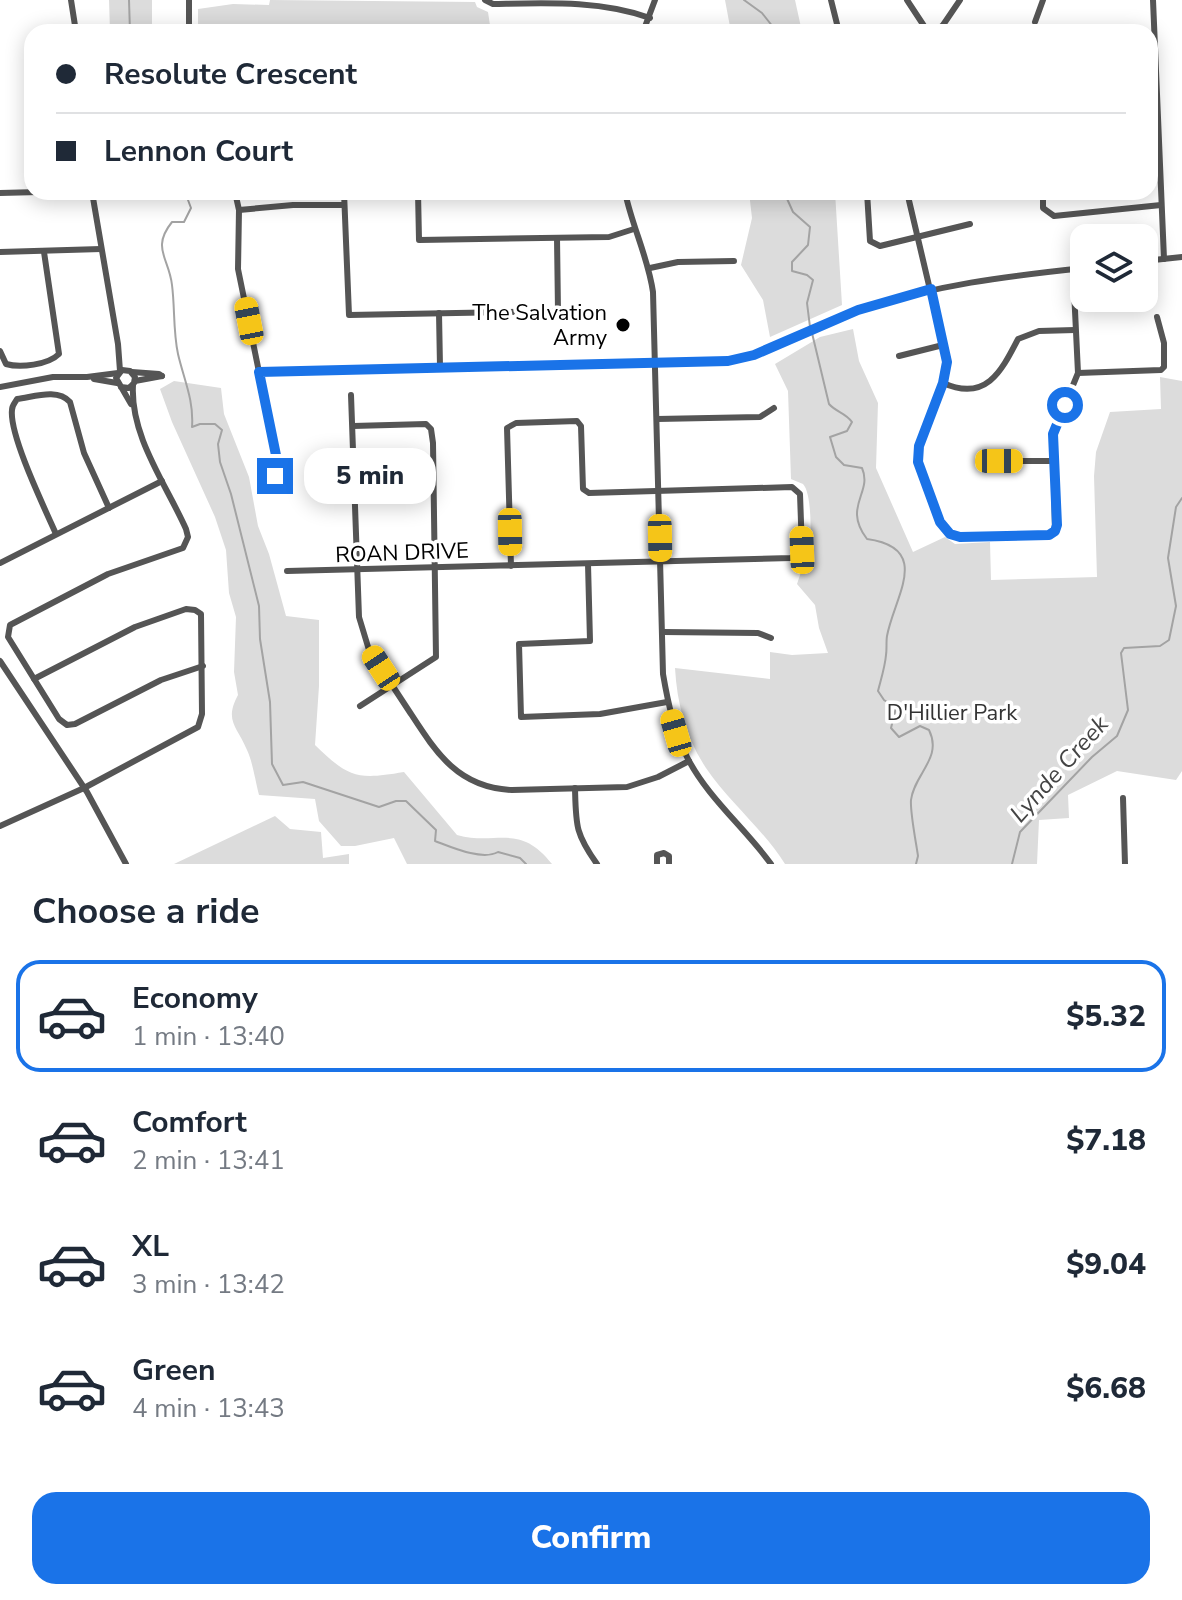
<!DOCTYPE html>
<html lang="en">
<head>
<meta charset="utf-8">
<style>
  :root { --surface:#fff; --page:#f2f2f3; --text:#1f2937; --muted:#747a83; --line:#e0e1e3; --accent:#1a73e8 }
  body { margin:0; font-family:"Nunito Sans",sans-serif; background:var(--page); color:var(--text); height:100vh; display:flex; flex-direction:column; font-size:30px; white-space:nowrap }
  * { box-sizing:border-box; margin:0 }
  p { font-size:26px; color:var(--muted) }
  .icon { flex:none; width:44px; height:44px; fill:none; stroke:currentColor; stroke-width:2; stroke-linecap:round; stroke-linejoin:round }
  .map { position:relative; height:864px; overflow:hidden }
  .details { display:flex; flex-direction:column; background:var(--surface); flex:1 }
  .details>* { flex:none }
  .guide { position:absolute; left:24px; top:24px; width:1134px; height:176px; border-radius:24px; box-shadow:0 4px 20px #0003; display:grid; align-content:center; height:176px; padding:0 32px; background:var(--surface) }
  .buttons { position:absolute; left:1070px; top:224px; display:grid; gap:16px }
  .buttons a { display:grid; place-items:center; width:88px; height:88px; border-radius:16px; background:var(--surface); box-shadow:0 4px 20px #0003; font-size:40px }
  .end { position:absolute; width:36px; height:36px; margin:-18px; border:10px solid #1a73e8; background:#fff; box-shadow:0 0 0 4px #fff }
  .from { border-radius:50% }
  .bubble { position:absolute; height:56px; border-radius:24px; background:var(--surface); box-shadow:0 4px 20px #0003; font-size:26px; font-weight:800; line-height:56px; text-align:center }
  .car { position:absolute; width:24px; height:48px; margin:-24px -12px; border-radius:10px; box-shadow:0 0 6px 2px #0007; background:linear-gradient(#f5c518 24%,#345 0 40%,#f5c518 0 76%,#345 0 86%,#f5c518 0) }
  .guide b { display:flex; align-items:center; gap:28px; height:76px; font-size:30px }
  .guide b+b { border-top:2px solid var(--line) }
  .guide i { width:20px; height:20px; background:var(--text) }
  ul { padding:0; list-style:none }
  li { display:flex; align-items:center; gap:24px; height:112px; margin:0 16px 12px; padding:0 16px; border:4px solid transparent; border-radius:24px }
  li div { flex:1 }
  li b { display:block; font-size:30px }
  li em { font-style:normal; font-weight:800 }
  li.current { border-color:var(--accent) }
  li>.icon { width:72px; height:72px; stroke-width:1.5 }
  h2 { padding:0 32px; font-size:36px; line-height:96px }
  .primary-button { display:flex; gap:16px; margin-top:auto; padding:16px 32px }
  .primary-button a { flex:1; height:92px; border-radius:24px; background:var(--accent); color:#fff; font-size:32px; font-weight:800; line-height:92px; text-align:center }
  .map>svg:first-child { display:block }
  .green { fill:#dcdcdc }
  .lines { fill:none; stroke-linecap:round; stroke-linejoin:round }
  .stream { stroke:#a3a3a3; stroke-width:2 }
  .minor { stroke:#555; stroke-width:6 }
  .route { stroke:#1a73e8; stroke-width:10 }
  .poi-dot { fill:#000; stroke:#fff; stroke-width:3 }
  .labels { text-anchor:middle; stroke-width:7; stroke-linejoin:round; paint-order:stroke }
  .poi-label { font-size:22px; fill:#000; stroke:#fff; text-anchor:end }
  .street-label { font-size:22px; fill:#000; stroke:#fff }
  .park-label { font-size:22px; fill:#333; stroke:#fff }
  .water-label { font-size:24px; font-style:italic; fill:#444; stroke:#fff }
</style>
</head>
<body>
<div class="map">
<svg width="1182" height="864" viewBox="0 0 1182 864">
  <rect width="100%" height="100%" fill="#fff"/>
  <g class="green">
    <path d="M109,0h43v32h-42z"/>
    <path d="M270,0l205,2 2,5 11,5 3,20h-293v-23l35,-5 36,1z"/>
    <path d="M725,0h70l7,32h-71z"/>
    <path d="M749,192h86l7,113 -72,32 -7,-37 -22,-35 11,-47z"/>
    <path d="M853,329l6,32 19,42 -2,65 37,84 32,-15 10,7 35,-2 1,38 106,-3 -3,-101 2,-24 14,-40 51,-3 -1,-32 22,4v390l-6,9 -59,-9 -49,24 1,23 -30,2 -2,44h-252c-22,-35 -56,-62 -79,-96 -20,-30 -29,-64 -31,-100l95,11v-27l22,3 36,-2 -9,-25 -4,-23 -18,-21 7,-21 7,-9c-1,-15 2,-59 -8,-70 -2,-1 -10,-4 -12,-5l-3,-88 -13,-27 45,-27z"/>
    <path d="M174,381l47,7 3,26 25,63 9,49 11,28 17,62 33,4v66l-4,59c34,33 42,35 89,27l53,63c40,11 62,-13 95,29h-145l-13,-26 -39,8h-14l-22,-25 -4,-22 -56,-4c-4,-15 -6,-32 -12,-45 -10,-24 -23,-29 -9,-55l-4,-23 2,-55 -7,-24 -3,-43 -11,-33 -43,-95 -12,-33z"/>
    <path d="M275,816l15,13 31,3 2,26 26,-4v10h-175z"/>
  </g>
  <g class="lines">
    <g class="stream">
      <path d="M129,0l1,32"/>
      <path d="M744,0l18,13 15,19"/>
      <path d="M185,192l6,16 -7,14h-12c-21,26 -3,36 0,63 3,23 1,46 6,69 6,26 16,46 14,73l8,-3h15l7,6 -4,14 2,18 11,32 28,112 1,33 10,63 2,62 11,21 20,-3 76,25 17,-6h10l30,29 -1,11c16,6 47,20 63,11l22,6 6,6"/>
      <path d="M784,192l9,20 17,15 -2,18 -16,17v9l15,4 6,5 -6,23 3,24"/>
      <path d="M812,333l17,71c7,8 17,9 23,18l-5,9 -17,6 6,20 8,8 18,3c11,25 -20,38 5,71 66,9 27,58 20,97 -1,6 0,13 -1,19 -1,12 -5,24 -8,36l6,9 12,8 -5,20 8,9 21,-11 9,4c14,28 -15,44 -18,70 -1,12 5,42 7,56l-2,8"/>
      <path d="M1012,864l8,-32 72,-75 25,-21 11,-26 -7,-57 3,-5 36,-2 9,-6 7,-34 -8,-48 8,-51 6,-9"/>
    </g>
    <g class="minor">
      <path d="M71,0l5,32"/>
      <path d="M189,0v32"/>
      <path d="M485,0l8,4c52,-1 107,-4 157,14"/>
      <path d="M831,0l8,32"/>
      <path d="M907,0l21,32"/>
      <path d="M1153,0l11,259"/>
      <path d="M1035,22l8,-22"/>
      <path d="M643,32l12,-32"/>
      <path d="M935,32l8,-7 17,-25"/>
      <path d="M92,192l26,152 2,27"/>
      <path d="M235,192l4,18 -1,59 40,196 -3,11 -15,10"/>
      <path d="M344,192l5,123 209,-4 -1,-73"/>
      <path d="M418,192l1,48 190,-3 25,-8"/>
      <path d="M625,192c7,34 23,65 28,100l10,382c5,29 11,57 24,83 20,40 58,71 84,107"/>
      <path d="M867,192l3,49 10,5 90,-22"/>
      <path d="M907,192l40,170 -4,21 -24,63 -1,16 22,60 10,12 10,3 89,-2 6,-4 -2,-97 25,-61 -5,-104"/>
      <path d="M1043,192v16l11,8 107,-11"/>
      <path d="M0,193l39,-1"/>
      <path d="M239,210l54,-5h51"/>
      <path d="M0,252l101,-3"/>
      <path d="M1144,261l38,-4"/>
      <path d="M650,268l28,-6 56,-1"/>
      <path d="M439,313l1,54"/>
      <path d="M0,351l6,13c14,4 42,1 53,-10l-15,-102"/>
      <path d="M899,356l44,-11"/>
      <path d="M132,372l27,2 3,2"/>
      <path d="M259,372l469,-11c46,-7 88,-36 132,-51 73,-25 148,-34 224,-42"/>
      <path d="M1078,373l83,-3 3,-3v-24l-7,-26"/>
      <path d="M94,379l23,4"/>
      <path d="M135,381l27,-5"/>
      <path d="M943,383c43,19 58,-11 75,-44l21,-8 36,-1"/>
      <path d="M133,385c-3,51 33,99 53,144l2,8 -5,11 -75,26 -98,51 -2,12 51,82 8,6 8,-1 86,-44 42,-14"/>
      <path d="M0,387l53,-10h34l31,-4"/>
      <path d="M121,387l8,1 5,-5 1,-6 -5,-6 -8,-1 -6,8 15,26"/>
      <path d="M351,395l8,222 10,33c14,21 28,43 42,64 26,40 48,74 101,76l115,-3 31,-10 31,-16"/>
      <path d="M657,419l103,-2 14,-9"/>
      <path d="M353,426l73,-2 5,5 2,14 3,214 -76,49"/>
      <path d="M999,461h54"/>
      <path d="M56,534c-11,-25 -47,-99 -44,-124 0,-5 3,-7 5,-11 17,-2 40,-11 53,3l14,51 25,55"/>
      <path d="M0,563l162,-82"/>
      <path d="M588,564l2,77 -71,3 2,73 79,-3 67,-12"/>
      <path d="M287,571l504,-13 11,-8 -2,-56 -8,-7 -203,6 -6,-4 -2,-63 -4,-5 -61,2 -9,5 4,138"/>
      <path d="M663,632l95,1 13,5"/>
      <path d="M0,661l87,131 39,72"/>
      <path d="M575,788c1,37 0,45 22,76"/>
      <path d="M1123,798l2,66"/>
      <path d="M0,826l84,-38 114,-61 4,-13 -1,-100 -6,-4 -9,-1 -51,18 -101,52"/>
      <path d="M657,864v-9l7,-2 5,3v8"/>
    </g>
  </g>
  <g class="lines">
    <path class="route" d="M275,476l3,-11 -19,-93 469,-11 26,-6 104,-45 73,-21 16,73 -4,21 -24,63 -1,16 22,60 10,12 10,3 89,-2 6,-4 2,-6 -4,-91 12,-29"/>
  </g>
  <circle class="poi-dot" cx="623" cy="325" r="8"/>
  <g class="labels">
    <g class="poi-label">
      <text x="607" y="320">The Salvation<tspan x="607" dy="25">Army</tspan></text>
    </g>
    <g class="street-label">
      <text transform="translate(402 552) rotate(-2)" y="8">ROAN DRIVE</text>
    </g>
    <g class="park-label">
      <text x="952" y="720">D'Hillier Park</text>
    </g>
    <g class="water-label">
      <text transform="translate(1059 769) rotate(-48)" y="8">Lynde Creek</text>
    </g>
  </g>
</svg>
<div class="buttons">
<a><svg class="icon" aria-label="layers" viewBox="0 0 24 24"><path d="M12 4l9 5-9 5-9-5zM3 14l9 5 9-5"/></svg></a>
</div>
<i class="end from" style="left:1065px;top:405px"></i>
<i class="end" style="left:275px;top:476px"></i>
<div class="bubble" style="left:304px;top:448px;width:132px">5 min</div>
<i class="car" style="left:249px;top:321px;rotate:349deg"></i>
<i class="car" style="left:999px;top:461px;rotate:90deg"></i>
<i class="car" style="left:510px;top:532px;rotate:179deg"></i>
<i class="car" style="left:660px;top:538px;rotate:179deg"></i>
<i class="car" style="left:802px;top:550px;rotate:358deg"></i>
<i class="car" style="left:381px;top:668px;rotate:327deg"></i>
<i class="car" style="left:676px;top:733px;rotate:344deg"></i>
<div class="guide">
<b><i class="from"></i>Resolute Crescent</b>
<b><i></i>Lennon Court</b>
</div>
</div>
<section class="details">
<h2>Choose a ride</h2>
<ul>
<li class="current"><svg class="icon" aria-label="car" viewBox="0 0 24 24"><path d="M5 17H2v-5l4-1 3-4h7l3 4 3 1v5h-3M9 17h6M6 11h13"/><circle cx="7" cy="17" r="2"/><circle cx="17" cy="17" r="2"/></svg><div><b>Economy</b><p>1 min · 13:40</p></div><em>$5.32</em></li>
<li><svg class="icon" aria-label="car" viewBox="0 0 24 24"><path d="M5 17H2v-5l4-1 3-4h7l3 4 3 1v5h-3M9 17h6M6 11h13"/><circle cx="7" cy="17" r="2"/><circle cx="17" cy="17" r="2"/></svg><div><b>Comfort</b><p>2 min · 13:41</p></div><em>$7.18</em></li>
<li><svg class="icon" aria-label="car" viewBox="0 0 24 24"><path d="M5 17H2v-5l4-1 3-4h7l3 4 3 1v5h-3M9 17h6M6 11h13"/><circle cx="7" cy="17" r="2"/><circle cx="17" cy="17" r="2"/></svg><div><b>XL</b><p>3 min · 13:42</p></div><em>$9.04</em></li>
<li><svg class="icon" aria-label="car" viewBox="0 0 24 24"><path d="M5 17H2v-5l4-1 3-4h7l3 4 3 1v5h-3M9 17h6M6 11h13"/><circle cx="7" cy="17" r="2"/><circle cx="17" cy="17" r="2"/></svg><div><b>Green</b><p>4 min · 13:43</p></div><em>$6.68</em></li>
</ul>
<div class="primary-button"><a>Confirm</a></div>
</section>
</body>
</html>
